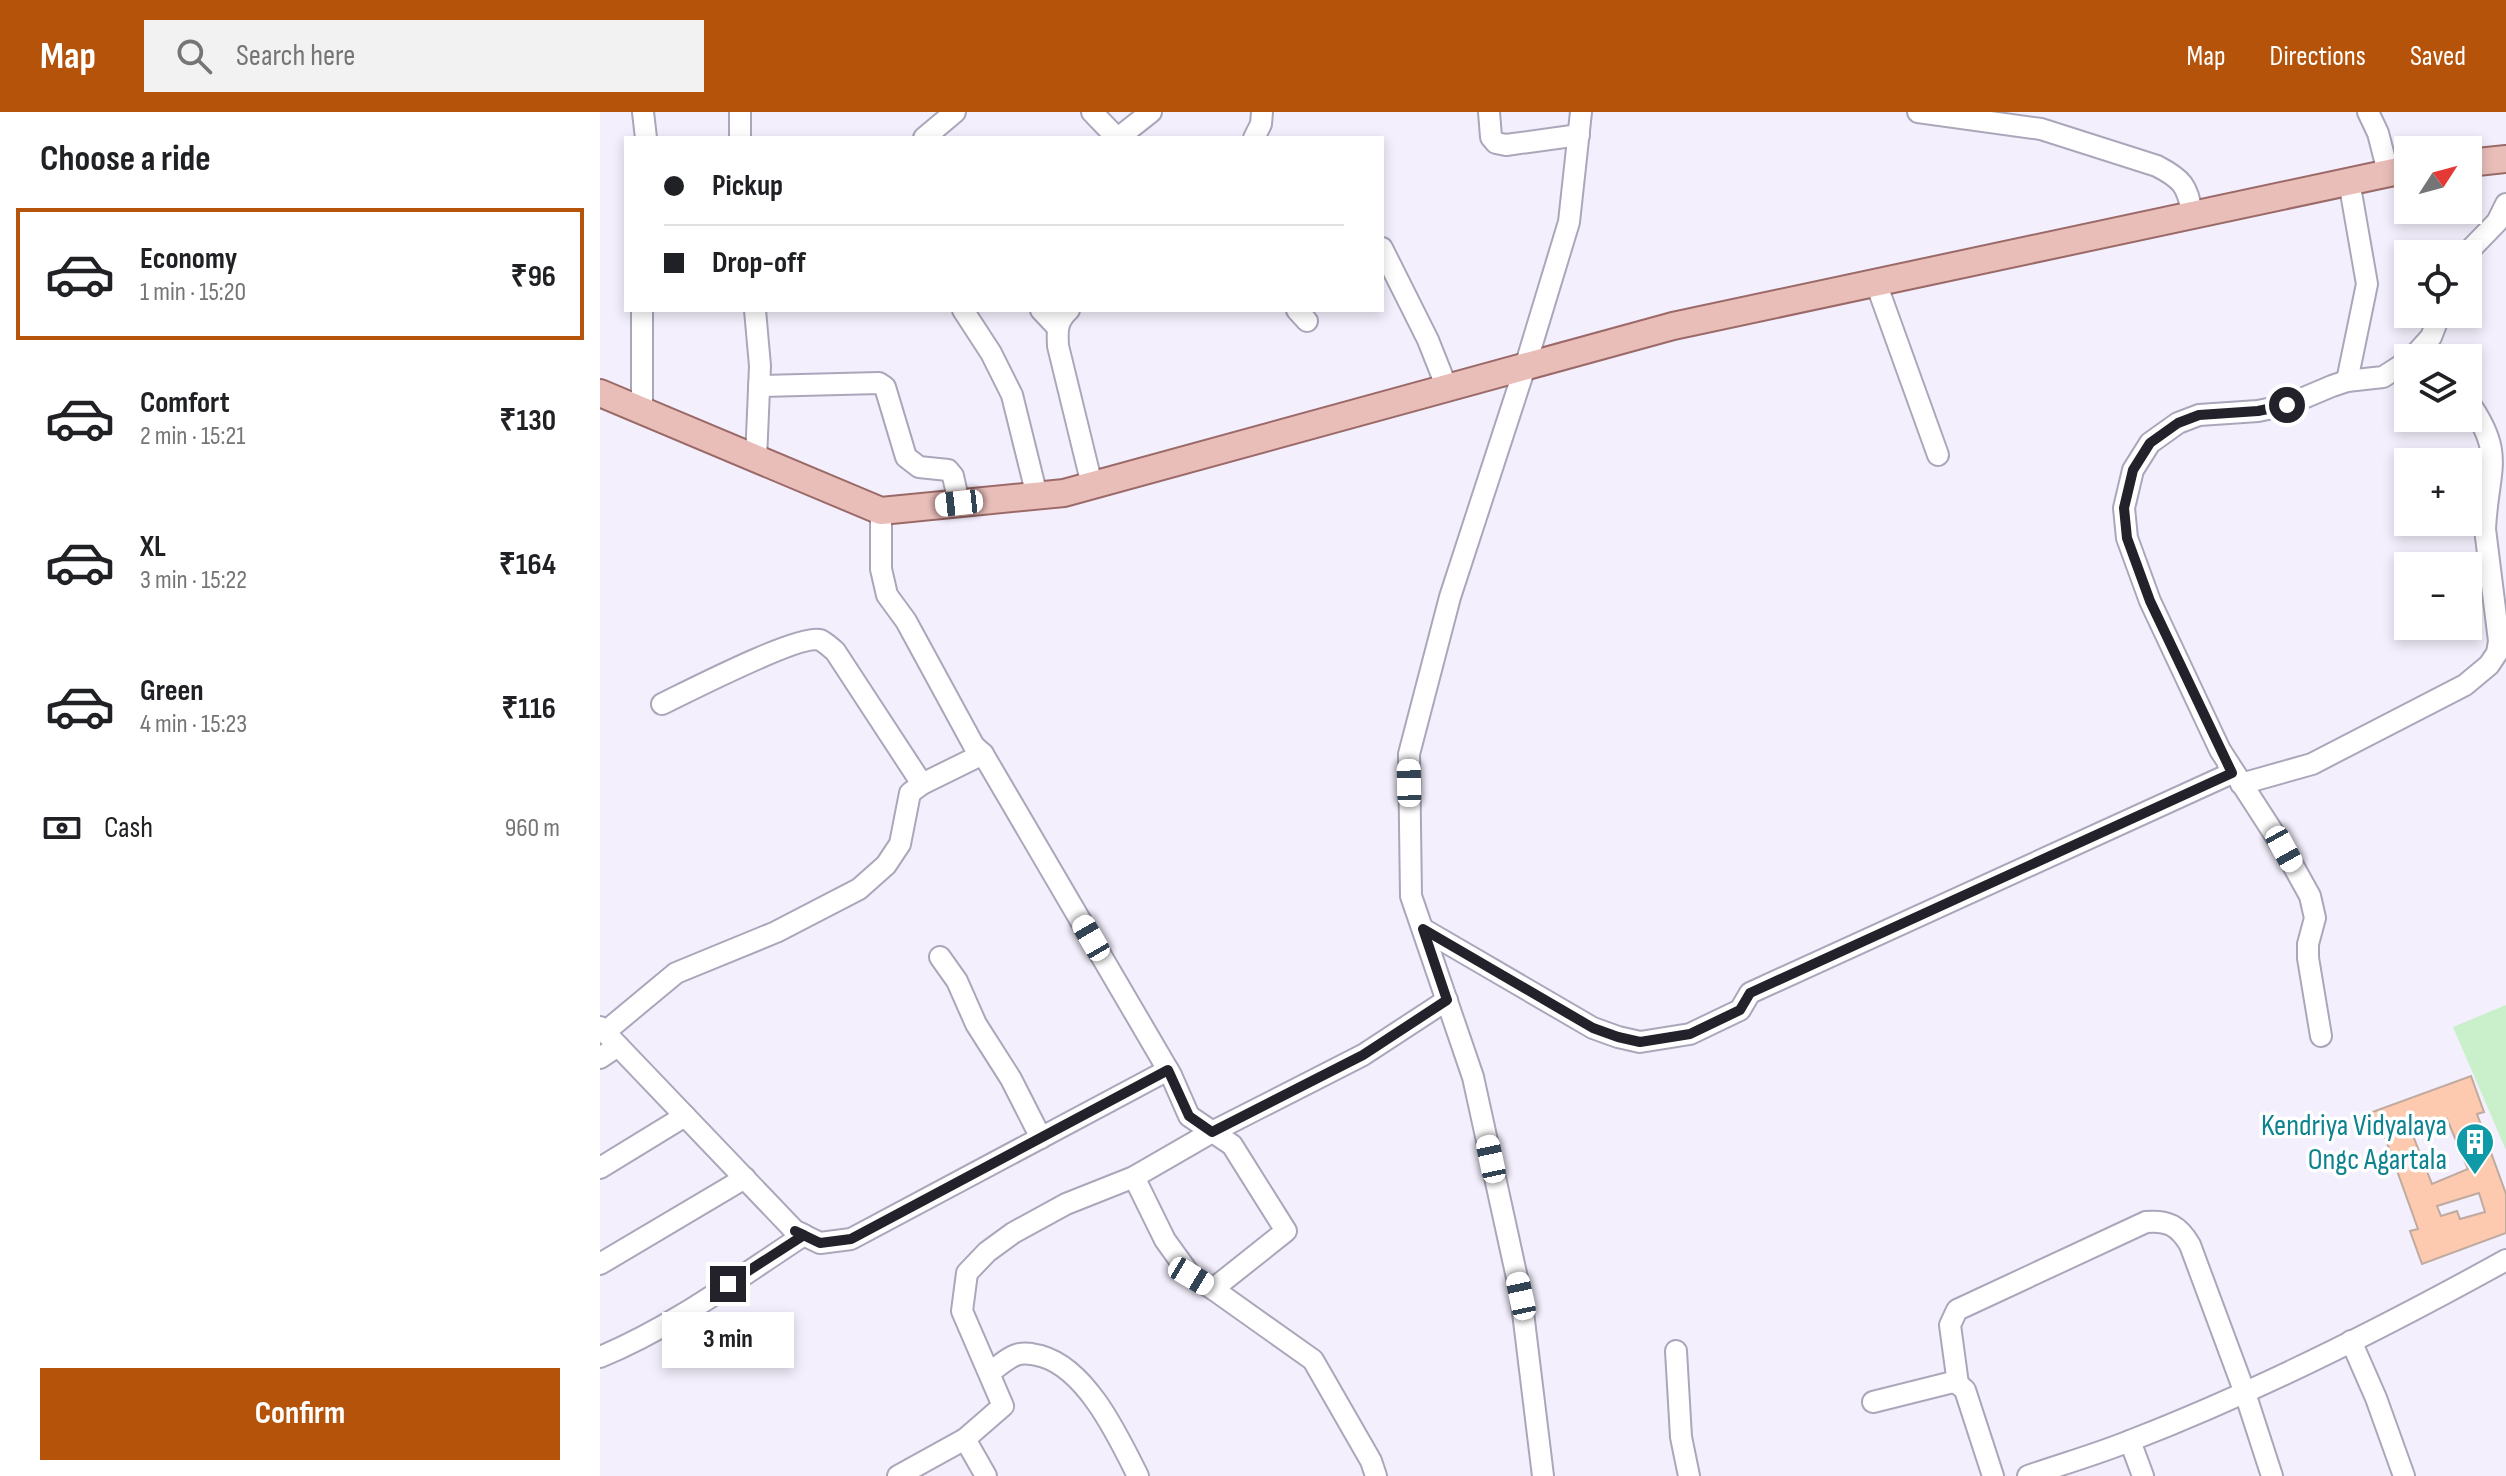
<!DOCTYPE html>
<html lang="en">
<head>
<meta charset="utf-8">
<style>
  :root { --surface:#fff; --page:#f2f2f2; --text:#202124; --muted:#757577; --line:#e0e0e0; --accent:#b45309 }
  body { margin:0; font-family:"Sofia Sans Condensed",sans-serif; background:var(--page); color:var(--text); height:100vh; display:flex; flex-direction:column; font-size:30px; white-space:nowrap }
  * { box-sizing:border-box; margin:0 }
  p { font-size:26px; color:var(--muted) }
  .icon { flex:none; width:44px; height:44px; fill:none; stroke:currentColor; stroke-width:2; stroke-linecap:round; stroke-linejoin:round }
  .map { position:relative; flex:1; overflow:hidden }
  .details { display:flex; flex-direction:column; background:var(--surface); width:600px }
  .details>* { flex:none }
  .banner { position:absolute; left:24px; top:24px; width:760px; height:176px; border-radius:0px; box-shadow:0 4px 12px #0003; display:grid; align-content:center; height:176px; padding:0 40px; background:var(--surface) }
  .needle { width:52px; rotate:54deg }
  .fabs { position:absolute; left:1794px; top:24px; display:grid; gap:16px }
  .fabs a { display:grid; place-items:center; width:88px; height:88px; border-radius:0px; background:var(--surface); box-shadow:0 4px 12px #0003; font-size:40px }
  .end { position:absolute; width:36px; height:36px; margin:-18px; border:10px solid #232129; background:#fff; box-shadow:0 0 0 4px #fff }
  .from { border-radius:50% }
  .bubble { position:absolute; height:56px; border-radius:0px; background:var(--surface); box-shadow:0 4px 12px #0003; font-size:26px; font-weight:700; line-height:56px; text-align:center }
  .car { position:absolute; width:24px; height:48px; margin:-24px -12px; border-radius:10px; box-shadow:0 0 6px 2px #0007; background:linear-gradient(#fff 24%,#345 0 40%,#fff 0 76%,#345 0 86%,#fff 0) }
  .banner b { display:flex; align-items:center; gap:28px; height:76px; font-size:30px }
  .banner b+b { border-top:2px solid var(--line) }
  .banner i { width:20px; height:20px; background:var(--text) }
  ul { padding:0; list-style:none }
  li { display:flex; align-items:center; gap:24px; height:132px; margin:0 16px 12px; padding:0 24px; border:4px solid transparent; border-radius:0px }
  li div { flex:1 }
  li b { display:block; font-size:30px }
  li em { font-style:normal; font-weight:700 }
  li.selected { border-color:var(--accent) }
  li>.icon { width:72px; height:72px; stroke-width:1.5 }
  h2 { padding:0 40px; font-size:36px; line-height:96px }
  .pay { display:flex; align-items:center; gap:20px; height:88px; padding:0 40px; font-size:30px }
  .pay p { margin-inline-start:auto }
  .cta { display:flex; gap:16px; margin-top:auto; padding:16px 40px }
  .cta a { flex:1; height:92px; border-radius:0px; background:var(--accent); color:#fff; font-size:32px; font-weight:700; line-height:92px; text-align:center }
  header { display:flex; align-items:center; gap:48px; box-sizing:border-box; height:112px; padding:0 40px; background:var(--accent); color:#fff }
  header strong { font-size:38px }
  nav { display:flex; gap:44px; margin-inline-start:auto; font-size:28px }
  .search { width:560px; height:72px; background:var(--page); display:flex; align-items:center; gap:20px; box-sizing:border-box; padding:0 28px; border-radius:0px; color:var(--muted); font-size:30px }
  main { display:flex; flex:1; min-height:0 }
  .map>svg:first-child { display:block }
  .green { fill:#c9f0ca }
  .building { fill:#fdcaaf; stroke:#bfaa9f; stroke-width:2; fill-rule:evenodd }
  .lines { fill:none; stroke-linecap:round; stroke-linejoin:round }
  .minor-casing { stroke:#aba6ba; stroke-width:24 }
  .major-casing { stroke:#9b6a68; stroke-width:30 }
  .minor { stroke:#fff; stroke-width:20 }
  .major { stroke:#e9beb9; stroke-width:26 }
  .route { stroke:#232129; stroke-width:10 }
  .labels { text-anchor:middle; stroke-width:7; stroke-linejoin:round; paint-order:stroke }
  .culture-label { font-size:30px; fill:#0d838f; stroke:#fff; text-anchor:end }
</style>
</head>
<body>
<header>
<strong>Map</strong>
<div class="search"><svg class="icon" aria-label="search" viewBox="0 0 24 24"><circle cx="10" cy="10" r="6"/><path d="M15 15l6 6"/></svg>Search here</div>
<nav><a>Map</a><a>Directions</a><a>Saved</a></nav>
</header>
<main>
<section class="details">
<h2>Choose a ride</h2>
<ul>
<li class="selected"><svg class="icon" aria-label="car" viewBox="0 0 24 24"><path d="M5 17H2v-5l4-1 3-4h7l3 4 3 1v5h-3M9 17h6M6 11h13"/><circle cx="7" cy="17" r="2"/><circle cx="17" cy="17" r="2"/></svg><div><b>Economy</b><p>1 min · 15:20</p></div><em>₹96</em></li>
<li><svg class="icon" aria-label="car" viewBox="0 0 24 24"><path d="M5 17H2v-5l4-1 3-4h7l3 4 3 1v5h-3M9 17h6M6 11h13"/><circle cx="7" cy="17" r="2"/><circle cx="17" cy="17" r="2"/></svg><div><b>Comfort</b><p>2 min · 15:21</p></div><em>₹130</em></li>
<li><svg class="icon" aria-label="car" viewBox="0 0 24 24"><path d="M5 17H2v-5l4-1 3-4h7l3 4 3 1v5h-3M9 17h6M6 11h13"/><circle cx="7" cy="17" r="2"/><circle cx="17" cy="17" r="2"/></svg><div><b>XL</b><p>3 min · 15:22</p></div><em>₹164</em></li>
<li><svg class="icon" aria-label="car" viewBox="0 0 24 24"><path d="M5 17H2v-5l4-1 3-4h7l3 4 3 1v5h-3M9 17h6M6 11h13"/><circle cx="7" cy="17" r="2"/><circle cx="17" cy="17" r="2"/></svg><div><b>Green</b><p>4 min · 15:23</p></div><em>₹116</em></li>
</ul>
<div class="pay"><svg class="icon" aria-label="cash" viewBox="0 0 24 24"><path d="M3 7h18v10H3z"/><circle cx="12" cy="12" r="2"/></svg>Cash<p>960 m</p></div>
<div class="cta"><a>Confirm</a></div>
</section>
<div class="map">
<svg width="1906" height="1364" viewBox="0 0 1906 1364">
  <rect width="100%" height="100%" fill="#f3effc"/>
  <path class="green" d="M1906,893v145l-53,-123z"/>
  <path class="building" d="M1871,964l13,36 -7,2 29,80v39l-84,31 -12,-33 8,-2 -36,-100 -11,4 -7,-18zM1847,1007l21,50 -36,15 -20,-51zM1879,1081l6,19 -25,7 -3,-8 -16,5 -4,-10z"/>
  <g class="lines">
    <defs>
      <g id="minor">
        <path d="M43,0l3,26"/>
        <path d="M140,0v26"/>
        <path d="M492,0l25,26"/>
        <path d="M889,0l2,25 5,6 10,2 73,-10"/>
        <path d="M1318,0l123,17 116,37c25,13 31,20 35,48"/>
        <path d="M1768,0l10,21 10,39"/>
        <path d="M324,26l31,-26"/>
        <path d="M518,26l33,-26"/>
        <path d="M654,26l7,-14 1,-12"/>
        <path d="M782,136l46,92 19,48"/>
        <path d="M1866,142l31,-32 9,-18"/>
        <path d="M1276,171l62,172"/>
        <path d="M42,198v101"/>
        <path d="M155,198l5,56 -4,93"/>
        <path d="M363,198l28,43 21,42 25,101"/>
        <path d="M441,198l16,17"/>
        <path d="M469,198c-12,11 -12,20 -11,36l34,139"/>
        <path d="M697,198l10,11"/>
        <path d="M1812,246l19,-21 9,-23"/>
        <path d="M1747,269l20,-97 -18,-103"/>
        <path d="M159,274l120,-3 6,4 21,70 13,10 29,3 5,6 6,27"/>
        <path d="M281,399v58l6,26 19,26 68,125 9,8 188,321 18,41 43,29 54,86 -73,58"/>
        <path d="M62,592c25,-12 137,-70 158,-64 5,2 11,8 15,11l87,133"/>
        <path d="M1641,672l71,-20 153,-79 24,-20 8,-12 2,-12 -14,-112c3,-61 21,-74 -17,-128"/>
        <path d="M823,817l170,99 25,9 22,5 50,-8 50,-24 10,-17 482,-220 -4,-9"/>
        <path d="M340,845l17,24 19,43 35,55 30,59"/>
        <path d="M0,915l195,204 25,12 31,-4 317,-169"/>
        <path d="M5,920l71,-59 100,-41 83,-43 27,-24 14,-21 10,-51 12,-9 61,-30"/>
        <path d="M1721,924l-13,-78v-14l7,-26 -5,-22 -26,-47 -64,-99 -70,-149 -23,-63 -3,-30 9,-38 17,-27 28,-20 21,-8 59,-4 29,-6 45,-19 15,-5 36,-4 25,-16"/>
        <path d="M0,946l18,-12"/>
        <path d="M0,1056l85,-52"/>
        <path d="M534,1065l31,63 26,36 22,13 100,71 58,101 5,15"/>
        <path d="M0,1152l145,-86"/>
        <path d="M1751,1229l25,57 28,78"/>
        <path d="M1076,1239l5,86 8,39"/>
        <path d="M0,1245c73,-30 138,-79 204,-122l-9,-4"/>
        <path d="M390,1260c8,-5 17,-14 26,-17 8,-3 17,-1 25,1 46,13 77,80 97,120"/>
        <path d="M1358,1272l-8,-59 7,-15 189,-88c22,-2 33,4 44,23l55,148 27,83"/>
        <path d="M1273,1290l80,-20 5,2 7,6 28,86"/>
        <path d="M365,1327l21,37"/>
        <path d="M1530,1329l13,35"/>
        <path d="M298,1364l67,-37 38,-33 -41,-95 5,-38 20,-21 26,-19 53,-29 68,-27 78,-45 151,-77 84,-55"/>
        <path d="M943,1364l-22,-180 -48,-219 -62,-181 -2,-142 41,-157 75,-230 44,-145 12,-110"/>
        <path d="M1428,1364c34,-12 70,-22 104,-36 129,-50 253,-113 374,-180"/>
      </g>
      <g id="major">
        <path d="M1868,51l38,-4"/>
        <path d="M0,281l281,118 183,-18 609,-167 735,-157"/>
      </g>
    </defs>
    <use href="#minor" class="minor-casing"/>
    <use href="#major" class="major-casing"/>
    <use href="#minor" class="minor"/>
    <use href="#major" class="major"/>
  </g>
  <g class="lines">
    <path class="route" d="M128,1172l76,-49 -9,-4 25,12 31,-4 317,-169 21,46 23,16 151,-77 84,-55 -24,-71 170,99 25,9 22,5 50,-8 50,-24 10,-17 482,-220 -82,-172 -23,-63 -3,-30 9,-38 17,-27 28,-20 21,-8 59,-4 29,-6"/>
  </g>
  <defs>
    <symbol id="building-pin" viewBox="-11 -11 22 30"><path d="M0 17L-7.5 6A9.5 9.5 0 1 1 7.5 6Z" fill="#0f9aa8" stroke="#fff"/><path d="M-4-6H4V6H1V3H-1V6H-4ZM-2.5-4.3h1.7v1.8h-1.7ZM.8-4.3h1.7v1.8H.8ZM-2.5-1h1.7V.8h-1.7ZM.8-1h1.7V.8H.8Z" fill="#fff"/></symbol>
  </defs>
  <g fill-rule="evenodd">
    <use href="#building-pin" x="1853" y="1008" width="44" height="60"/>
  </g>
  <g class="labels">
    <g class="culture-label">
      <text x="1847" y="1023">Kendriya Vidyalaya<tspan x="1847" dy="34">Ongc Agartala</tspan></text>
    </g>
  </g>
</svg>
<div class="fabs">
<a><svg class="needle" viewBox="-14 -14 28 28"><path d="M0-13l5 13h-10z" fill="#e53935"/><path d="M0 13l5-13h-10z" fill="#757577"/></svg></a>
<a><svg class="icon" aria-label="locate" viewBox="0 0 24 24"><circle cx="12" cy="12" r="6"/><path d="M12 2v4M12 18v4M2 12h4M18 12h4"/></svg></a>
<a><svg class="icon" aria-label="layers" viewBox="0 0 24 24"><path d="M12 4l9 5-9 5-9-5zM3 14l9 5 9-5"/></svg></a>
<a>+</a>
<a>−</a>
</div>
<i class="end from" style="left:1687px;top:293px"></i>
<i class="end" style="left:128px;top:1172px"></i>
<div class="bubble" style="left:62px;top:1200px;width:132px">3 min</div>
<i class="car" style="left:359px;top:391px;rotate:264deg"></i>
<i class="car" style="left:809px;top:671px;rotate:359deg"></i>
<i class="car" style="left:1684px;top:737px;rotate:151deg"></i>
<i class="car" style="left:491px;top:826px;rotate:330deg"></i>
<i class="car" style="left:891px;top:1047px;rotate:348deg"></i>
<i class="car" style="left:591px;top:1164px;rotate:121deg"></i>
<i class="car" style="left:921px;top:1184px;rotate:348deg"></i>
<div class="banner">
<b><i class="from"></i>Pickup</b>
<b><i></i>Drop-off</b>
</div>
</div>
</main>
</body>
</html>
